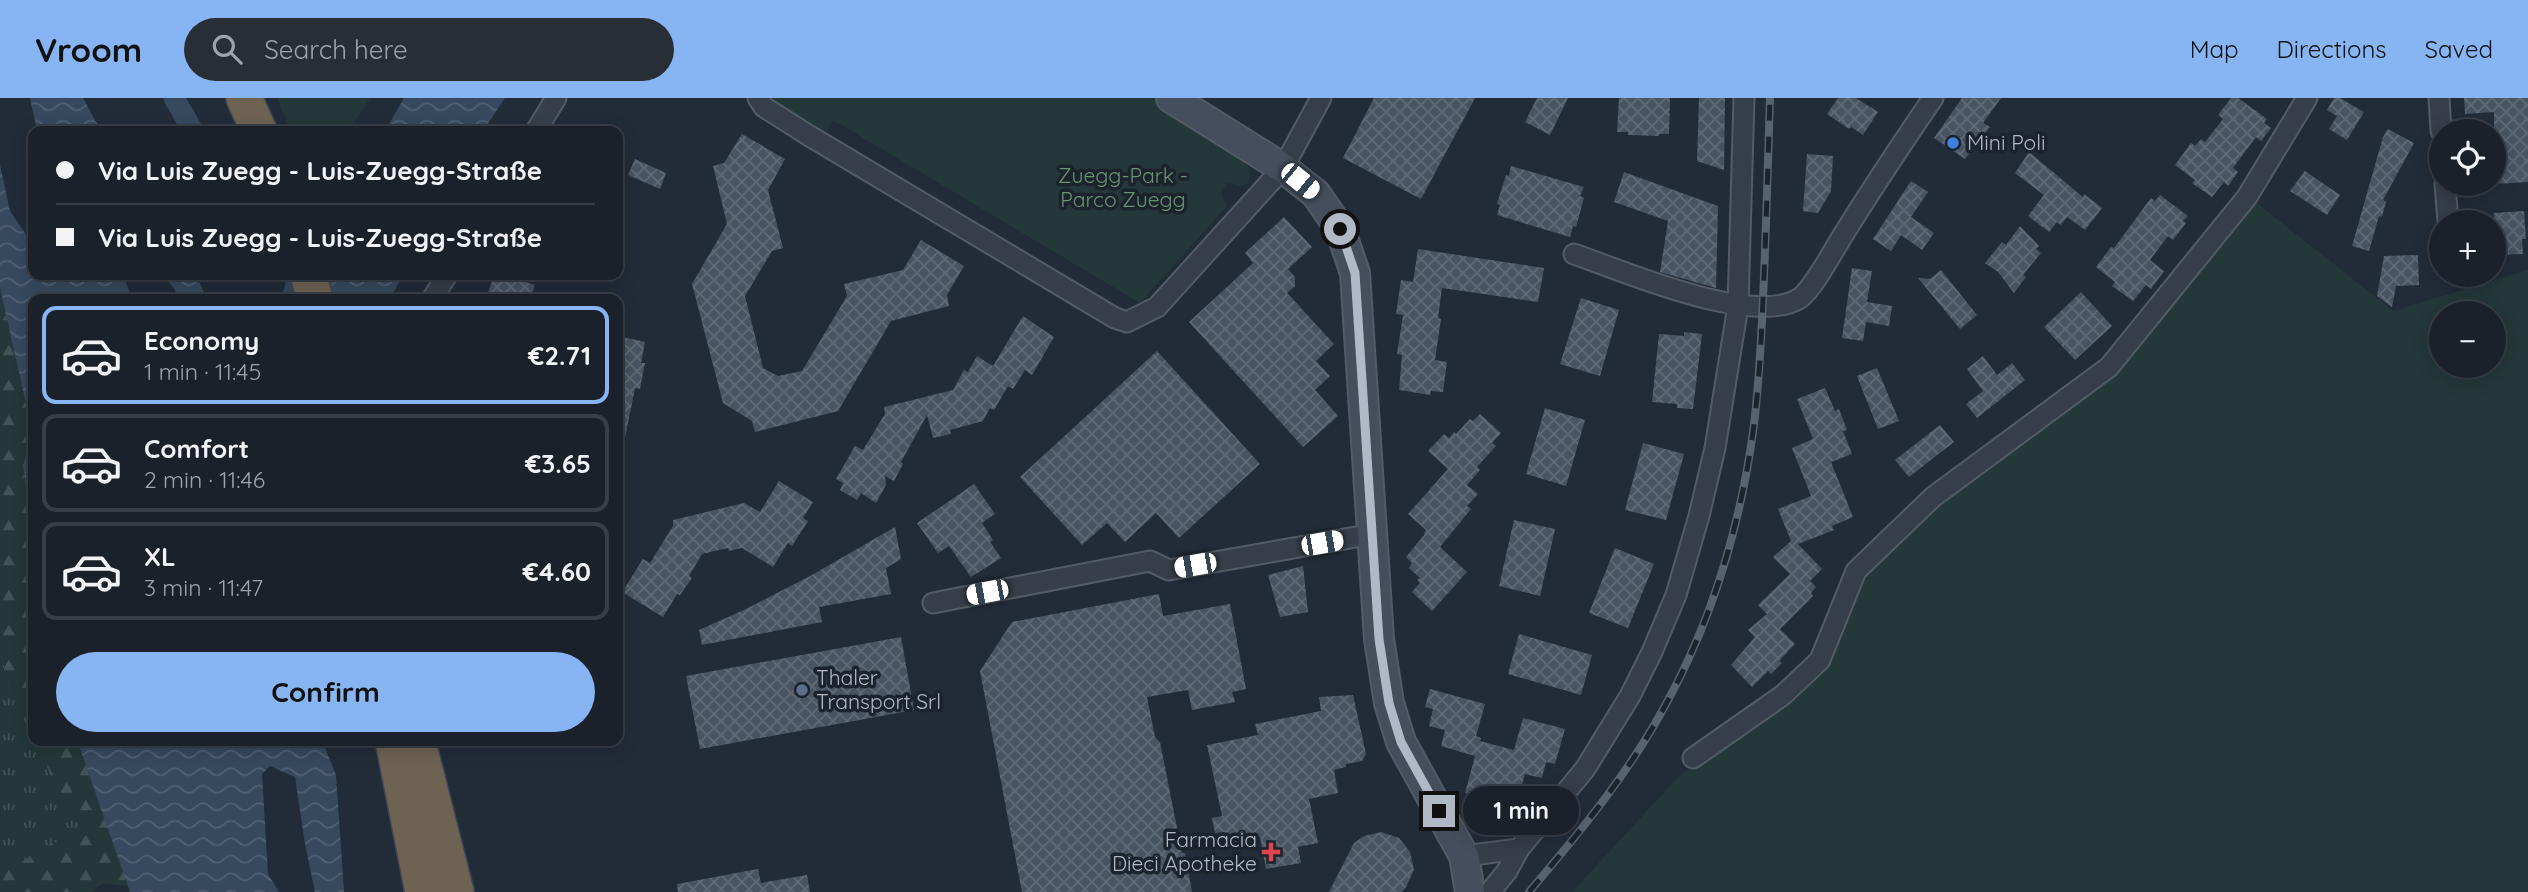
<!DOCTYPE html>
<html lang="en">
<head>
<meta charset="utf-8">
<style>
  :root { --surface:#1a212a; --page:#272e36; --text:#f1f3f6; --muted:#9fa3a8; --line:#383e47; --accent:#87b5f3 }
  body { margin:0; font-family:Quicksand,sans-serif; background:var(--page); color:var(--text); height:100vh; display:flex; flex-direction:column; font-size:26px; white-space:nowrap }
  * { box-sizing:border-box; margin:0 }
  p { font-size:23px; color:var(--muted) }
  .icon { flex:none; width:38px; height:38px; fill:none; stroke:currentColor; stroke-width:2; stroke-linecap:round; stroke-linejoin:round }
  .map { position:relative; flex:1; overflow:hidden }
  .details { position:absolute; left:28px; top:196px; width:595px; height:452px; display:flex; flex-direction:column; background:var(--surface); border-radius:14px; box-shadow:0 4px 18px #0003,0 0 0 2px var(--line) }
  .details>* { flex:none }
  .banner { position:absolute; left:28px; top:28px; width:595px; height:154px; border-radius:14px; box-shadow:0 4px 18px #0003,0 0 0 2px var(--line); display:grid; align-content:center; height:154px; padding:0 28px; background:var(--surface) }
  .buttons { position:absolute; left:2429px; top:21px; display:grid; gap:14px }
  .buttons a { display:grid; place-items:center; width:77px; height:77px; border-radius:50%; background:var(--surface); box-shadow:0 4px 18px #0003,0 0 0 2px var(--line); font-size:35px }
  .end { position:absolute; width:32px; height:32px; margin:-16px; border:9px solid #b0b9c5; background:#111; box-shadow:0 0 0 4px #111 }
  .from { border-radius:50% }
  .bubble { position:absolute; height:49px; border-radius:24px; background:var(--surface); box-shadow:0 4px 18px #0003,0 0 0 2px var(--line); font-size:23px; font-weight:700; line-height:49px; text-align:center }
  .car { position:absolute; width:21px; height:42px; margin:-21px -10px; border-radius:9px; box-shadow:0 0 5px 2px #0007; background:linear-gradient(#fff 24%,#345 0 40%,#fff 0 76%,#345 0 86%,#fff 0) }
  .banner b { display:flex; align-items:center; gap:24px; height:66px; font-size:26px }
  .banner b+b { border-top:2px solid var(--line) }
  .banner i { width:18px; height:18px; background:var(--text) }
  ul { padding:12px 0 0; list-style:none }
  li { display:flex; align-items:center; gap:21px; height:98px; margin:0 14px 10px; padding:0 14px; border:4px solid var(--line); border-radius:14px }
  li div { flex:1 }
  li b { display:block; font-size:26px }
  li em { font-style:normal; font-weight:700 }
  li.current { border-color:var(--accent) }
  li>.icon { width:63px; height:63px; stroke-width:1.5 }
  .primary-button { display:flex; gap:14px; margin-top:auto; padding:14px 28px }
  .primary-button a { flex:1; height:80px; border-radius:42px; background:var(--accent); color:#111; font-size:28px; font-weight:700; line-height:80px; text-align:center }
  header { display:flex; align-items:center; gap:42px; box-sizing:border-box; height:98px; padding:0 35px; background:var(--accent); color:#111 }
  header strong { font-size:33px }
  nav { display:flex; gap:38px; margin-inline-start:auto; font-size:24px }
  .search { width:490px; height:63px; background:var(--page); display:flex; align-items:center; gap:18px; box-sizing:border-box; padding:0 24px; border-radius:38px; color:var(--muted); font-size:26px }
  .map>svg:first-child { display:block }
  .grass { fill:url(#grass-tufts) }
  .forest { fill:url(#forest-firs) }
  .park { fill:#243839; fill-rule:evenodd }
  .water { fill:url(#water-waves) }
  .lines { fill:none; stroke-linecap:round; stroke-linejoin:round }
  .canal { stroke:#36495f; stroke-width:21 }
  .building { fill:url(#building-cross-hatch) }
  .street-casing { stroke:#535c66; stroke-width:23 }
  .secondary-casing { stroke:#535c66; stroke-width:32 }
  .highway-casing { stroke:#404953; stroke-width:38 }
  .street { stroke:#363e49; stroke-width:19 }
  .secondary { stroke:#444e5c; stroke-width:28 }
  .highway { stroke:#6e6353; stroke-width:35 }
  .rail-casing { stroke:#586370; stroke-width:8 }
  .rail { stroke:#1b232d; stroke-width:5; stroke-dasharray:16; stroke-linecap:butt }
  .route { stroke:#b0b9c5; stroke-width:9 }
  .shop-dot { fill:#3f7fe0; stroke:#1b232d; stroke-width:2.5 }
  .service-dot { fill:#5c6f8a; stroke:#1b232d; stroke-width:2.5 }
  .health-dot { fill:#e0444e; stroke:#1b232d; stroke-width:2.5 }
  .labels { text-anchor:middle; stroke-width:7; stroke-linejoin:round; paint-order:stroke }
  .poi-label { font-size:21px; fill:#b0b9c5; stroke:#1b232d; text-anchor:start }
  .park-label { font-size:21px; fill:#699571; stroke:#1b232d }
</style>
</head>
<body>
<header>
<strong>Vroom</strong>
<div class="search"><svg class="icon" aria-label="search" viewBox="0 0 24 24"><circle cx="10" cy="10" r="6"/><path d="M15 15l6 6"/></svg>Search here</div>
<nav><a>Map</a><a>Directions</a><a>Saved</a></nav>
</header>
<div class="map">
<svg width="2528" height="794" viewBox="0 0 2528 794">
  <defs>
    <pattern id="grass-tufts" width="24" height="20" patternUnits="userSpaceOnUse" patternTransform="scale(1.75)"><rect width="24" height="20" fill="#243839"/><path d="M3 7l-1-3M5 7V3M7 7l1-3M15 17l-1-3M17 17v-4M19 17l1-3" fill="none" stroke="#415354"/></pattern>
    <pattern id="forest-firs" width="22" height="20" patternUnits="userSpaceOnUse" patternTransform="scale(1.75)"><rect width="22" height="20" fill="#243839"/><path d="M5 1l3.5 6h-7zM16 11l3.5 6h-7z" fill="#415354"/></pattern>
    <pattern id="water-waves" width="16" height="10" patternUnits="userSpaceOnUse" patternTransform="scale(1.75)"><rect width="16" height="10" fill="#36495f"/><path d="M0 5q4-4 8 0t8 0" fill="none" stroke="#516174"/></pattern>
    <pattern id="building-cross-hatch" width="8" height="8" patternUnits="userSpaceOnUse" patternTransform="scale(1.75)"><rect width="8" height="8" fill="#485462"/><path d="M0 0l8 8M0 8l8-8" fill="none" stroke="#606a77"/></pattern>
  </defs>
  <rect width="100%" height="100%" fill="#222c38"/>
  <path class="grass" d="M0,558l33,78v6h3l18,43 36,52 -39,8 -37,24 -14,3z"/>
  <g class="forest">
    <path d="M0,190l28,125 2,34 -7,18 10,79v190l-33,-78z"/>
    <path d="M36,642h41l51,146 -25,-3 -12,9h-91v-22l14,-3 37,-24 39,-8 -36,-52z"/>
  </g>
  <g class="park">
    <path d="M277,0h93l-21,33h-58z"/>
    <path d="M773,0h378l95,58 -3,4c7,7 9,13 5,23l-5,3 -16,-3 -6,11 6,12 -87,97 -307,-183 -7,12 -48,-28z"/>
    <path d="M2253,102l140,111 135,-41v622h-956l107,-116 125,-87 21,-21 36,-88 75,-74 163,-119 24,-21zM2441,215h53v53h-53z"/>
  </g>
  <g class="water">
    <path d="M30,0h53l13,24 8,9h-67z"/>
    <path d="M404,0h101l-22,33h-98z"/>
    <path d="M0,67l10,46 19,28 4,-22v58h90l9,24h-99v245l-10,-79 7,-18 -2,-34 -28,-125z"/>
    <path d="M164,177h32l11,24h-32v-9z"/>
    <path d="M288,177h115l-13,24h-109z"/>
    <path d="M77,642h245l14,35 8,117h-29l-10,-48 -10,-67 -25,-11 -8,8 6,100 11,18h-149z"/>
  </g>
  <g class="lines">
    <path class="canal" d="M174,0l19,33"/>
  </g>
  <g class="building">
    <path d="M1374,0h101l-54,101 -78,-41z"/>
    <path d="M1537,0h31l-18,37 -25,-13z"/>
    <path d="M1619,0h51l-1,36h-10v2l-31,-1v-3h-11z"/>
    <path d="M1699,0h26l-1,72 -27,-9z"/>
    <path d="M1838,0h18l22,14 -15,23 -12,-8 -2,2 -22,-15z"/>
    <path d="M1962,0h39l-18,25 7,4 -25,32 -31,-21z"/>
    <path d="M2231,0h7l29,21 -3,4 7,5 -10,13 -5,-4 -23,31 5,4 -10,14 -4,-4 -12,15 -20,-14 3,-3 -20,-15 16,-22 4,3 6,-7 4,3 18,-23 -5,-4z"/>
    <path d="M2334,0h6l24,14 -17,28 -18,-11 8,-13 -10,-6z"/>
    <path d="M2464,0h64v84l-34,2v-72l-29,2z"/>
    <path d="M2388,31l26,14 -31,57 3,2 -4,15 -3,-1 -10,35 -17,-5 31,-109z"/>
    <path d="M742,36l43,25 -17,31 15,58 -11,3 -27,45 18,72 15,8 24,-5 45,-75 -3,-12 59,-14 18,-30 43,26 -17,29 2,11 -58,15 -53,90 -83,21 -3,-11 -29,-18 -31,-119 35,-60 -14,-58 11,-3z"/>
    <path d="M2029,54l54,45 1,-3 18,14 -17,22 -18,-13 -6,8 -4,-3 -8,10 -21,-16 16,-21 -29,-22z"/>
    <path d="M1807,56l26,2 -2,35 -13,22 -15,-2z"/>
    <path d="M635,61l31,14 -6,16 -32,-14z"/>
    <path d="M1511,68l73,21 -4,9 4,2 -8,29 -3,-1 -3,11 -73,-22 3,-10 -3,-1 9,-29 3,1z"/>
    <path d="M2305,73l35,24 -13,20 -37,-24z"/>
    <path d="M1624,74l94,34 -2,82 -56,-16 8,-51 -54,-19z"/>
    <path d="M1911,83l17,11 -17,25 23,16 -12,17 -21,-15 -10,16 -18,-12z"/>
    <path d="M2160,97l28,21 -5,5 3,2 -13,17 -5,-4 -18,24 14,11 -13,18 -5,-4 -13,16 -21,-15 3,-4 -19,-15 15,-20 3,1 37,-50 4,3z"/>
    <path d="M2524,113l2,28h-4l1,15 -29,1v-42z"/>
    <path d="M1284,119l28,30 -24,22 7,8v9l-8,7 47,51 -18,17 14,15 -15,14 23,26 -35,31 -114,-125 64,-59 -8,-10z"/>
    <path d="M2020,128l19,20 -3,3 5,4 -18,22 3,2 -12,16 -16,-21 -13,-9 17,-21 4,3z"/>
    <path d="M1418,151l126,19 -6,34 -96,-14 -4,30 3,1 -6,41 12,2 -4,30 -12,-1 -1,4 -31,-5 3,-35 -5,-1 6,-39 -7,-1 5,-34 12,2z"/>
    <path d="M2418,157l1,30 -23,1 -4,21 -15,-11 7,-40z"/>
    <path d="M1852,170l20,3 -5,31 25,4 -3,20 -23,-4 -3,19 -21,-3z"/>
    <path d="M1941,172l36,45 -17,14 -42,-51 12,1z"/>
    <path d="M494,177h10l31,10 -5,14h-44z"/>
    <path d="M2081,194l31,34 -37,34 -31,-33z"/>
    <path d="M1581,200l38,12 -19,66 -40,-12z"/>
    <path d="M1023,218l31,21 -22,38 -7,-5 -12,19 -5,-3 -14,24 -4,-2 -7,13 -33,9 1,4 -18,4 -6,-23 -26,47 2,2 -9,17 -9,-5 1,9 -10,18 -15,-10 -4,7 -17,-10 3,-7 -7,-4 19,-33 8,4 22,-36 -1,-7 69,-17 11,-20 4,2 9,-16 16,10z"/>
    <path d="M1684,234l18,2 -9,75 -16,-1v-4l-25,-2 7,-68 25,2z"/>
    <path d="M618,238l27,6 -4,21h4l-5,26 -5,-1 -10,50h-7z"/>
    <path d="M1157,253l103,113 -81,74 -23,-25 -31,29 -18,-19 -25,22 -62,-68z"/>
    <path d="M1983,258l14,19 15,-12 13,17 -48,38 -11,-14 17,-13 -16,-22z"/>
    <path d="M1877,270l22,53 -21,8 -21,-53z"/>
    <path d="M1825,290l10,23 4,-2 8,21 -4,1 9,23 -21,8 22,55 -21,9 2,4 -36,14 24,25 -12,12 6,6 -5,6 2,3 -33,33 15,15 -16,17 3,2 -11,11 -3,-3 -16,16 -21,-22 24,-28 -7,-7 19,-16 -9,-9 32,-31 -17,-17 18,-16 -13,-32 33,-13 -19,-48 21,-9 -16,-40z"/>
    <path d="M1545,310l40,12 -19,66 -40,-12z"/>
    <path d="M1480,316l21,19 -9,10 4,3 -19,21 3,3 -13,15 11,9 -11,12 4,3 -31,38 27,25 -35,39 -20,-19 8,-9 -3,-3 3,-2 -11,-10 3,-5 -6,-6 19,-23 -1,-1 2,-3 -18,-16 40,-45 -20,-18 16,-17 5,4 5,-6 2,2 14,-15 3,2z"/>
    <path d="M1940,327l14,17 -45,35 -14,-17z"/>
    <path d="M1643,345l41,11 -18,66 -41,-10z"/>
    <path d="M779,383l34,21 -10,16 5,3 -16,25 -4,-3 -15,24 -31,-19 -13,3 -1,-3 -26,6 -13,22 3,2 -12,17 -3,-1 -14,23 -41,-25 21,-33 7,4 23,-37v-6l71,-17 16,9z"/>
    <path d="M974,386l21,30 -13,9 11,17 -3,2 11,16 -30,19 -22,-31 -11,7 -21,-30z"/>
    <path d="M1514,422l41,9 -15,67 -41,-10z"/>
    <path d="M895,429l6,32 -15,9 5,26 -72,13 3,15 -120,23 -3,-15 47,-21 66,-34z"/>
    <path d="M1615,450l39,16 -26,64 -39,-15z"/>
    <path d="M1303,468l5,46 -28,5 -12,-42z"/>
    <path d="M1159,496l4,22 67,-12 16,85 -14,3 3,10 -43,8 -4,-20 -41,7 8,40 5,5 22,111h3l7,39h-170l-42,-221 32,-49z"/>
    <path d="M1519,536l73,21 -11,40 -73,-21z"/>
    <path d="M901,539l13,73 -214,39 -14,-73z"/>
    <path d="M1430,591l55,15 -9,32 5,2 -1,3 34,9 9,-32 42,11 -10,35 -9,-2 -4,16 -17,-4 -9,33 -51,-14 10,-37 -34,-10 4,-16 -16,-4 4,-17 -8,-2z"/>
    <path d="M1353,597l13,59 -4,7 -16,3v3l-12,3 4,23 -29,6 9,44 -20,4 3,16 -35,6 -6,-32 -33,7 -2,-12 -10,1 -3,-15 10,-2 -15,-71 51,-10 -3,-11 66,-13 -2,-14z"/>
    <path d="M1381,734l18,6 11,14 4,18 -8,17 -4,5h-73l25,-49 10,-7z"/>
    <path d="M758,771l3,14 46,-8 3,17h-132l-1,-8z"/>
  </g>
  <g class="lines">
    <defs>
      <g id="street">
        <path d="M758,0l6,9 44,28 307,183 12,4 30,-15 126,-139 38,-70"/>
        <path d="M2439,0l2,33"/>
        <path d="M536,33l20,-33"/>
        <path d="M2445,86l3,38"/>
        <path d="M1574,156c49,17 180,74 226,44 14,-10 35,-51 45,-66 28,-45 58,-90 88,-134"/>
        <path d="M432,201l15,-24"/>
        <path d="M933,505l217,-42 19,9 204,-36"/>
        <path d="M1693,660l90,-63 37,-35 36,-89 77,-74 176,-130 138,-170 60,-99"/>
        <path d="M1464,758l55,-7"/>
        <path d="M1490,794l17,-21 12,-22 66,-80 45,-73 22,-44 24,-57 23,-79 16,-68 23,-142 6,-208"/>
      </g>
      <path id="secondary" d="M1171,0l112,70 33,26 24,35 15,44 24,366 10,64 12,39 63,114 6,36"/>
      <g id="highway">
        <path d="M244,0l15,33"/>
        <path d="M308,177l7,24"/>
        <path d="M393,642l30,152"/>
        <path d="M418,645l38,149"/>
      </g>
    </defs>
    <use href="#street" class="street-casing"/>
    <use href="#secondary" class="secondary-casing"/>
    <use href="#highway" class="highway-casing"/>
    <use href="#street" class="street"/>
    <use href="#secondary" class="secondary"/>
    <use href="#highway" class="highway"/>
    <defs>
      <path id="rail" d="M1529,794c51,-60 100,-119 137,-188 46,-84 74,-178 87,-272 6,-44 8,-88 10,-132 3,-68 5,-135 7,-202"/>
    </defs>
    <use href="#rail" class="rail-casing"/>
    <use href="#rail" class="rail"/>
  </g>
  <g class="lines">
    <path class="route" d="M1340,131l15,44 24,366 10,64 12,39 38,69"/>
  </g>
  <circle class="shop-dot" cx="1953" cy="45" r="7"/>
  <circle class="service-dot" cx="802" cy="592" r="7"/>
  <path class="health-dot" d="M1267.5 743.5h7v7h7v7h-7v7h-7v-7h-7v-7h7z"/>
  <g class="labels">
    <g class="poi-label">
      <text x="1967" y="52">Mini Poli</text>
      <text x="816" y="587">Thaler<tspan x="816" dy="24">Transport Srl</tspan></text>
      <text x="1257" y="749" text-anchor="end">Farmacia<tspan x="1257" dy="24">Dieci Apotheke</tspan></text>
    </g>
    <g class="park-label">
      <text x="1123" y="85">Zuegg-Park -<tspan x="1123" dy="24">Parco Zuegg</tspan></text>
    </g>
  </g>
</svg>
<div class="buttons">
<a><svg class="icon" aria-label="locate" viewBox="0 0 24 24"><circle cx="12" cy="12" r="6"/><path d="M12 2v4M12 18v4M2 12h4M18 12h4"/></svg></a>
<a>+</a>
<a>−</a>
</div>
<i class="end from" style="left:1340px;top:131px"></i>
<i class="end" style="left:1439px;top:713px"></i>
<div class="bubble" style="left:1463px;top:688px;width:116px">1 min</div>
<i class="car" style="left:1300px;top:83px;rotate:129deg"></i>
<i class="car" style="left:1322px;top:445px;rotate:80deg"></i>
<i class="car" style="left:1195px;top:467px;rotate:260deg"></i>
<i class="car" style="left:987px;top:494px;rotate:259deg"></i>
<div class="banner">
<b><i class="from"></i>Via Luis Zuegg - Luis-Zuegg-Straße</b>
<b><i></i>Via Luis Zuegg - Luis-Zuegg-Straße</b>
</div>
<section class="details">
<ul>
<li class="current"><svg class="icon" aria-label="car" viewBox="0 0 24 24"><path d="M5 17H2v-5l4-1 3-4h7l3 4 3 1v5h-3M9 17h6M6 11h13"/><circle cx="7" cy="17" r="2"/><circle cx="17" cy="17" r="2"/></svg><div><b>Economy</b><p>1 min · 11:45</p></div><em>€2.71</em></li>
<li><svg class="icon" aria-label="car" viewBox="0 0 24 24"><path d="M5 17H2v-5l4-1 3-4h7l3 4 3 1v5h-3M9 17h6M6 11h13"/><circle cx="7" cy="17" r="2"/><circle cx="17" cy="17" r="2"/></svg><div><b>Comfort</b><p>2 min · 11:46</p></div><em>€3.65</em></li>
<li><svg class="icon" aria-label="car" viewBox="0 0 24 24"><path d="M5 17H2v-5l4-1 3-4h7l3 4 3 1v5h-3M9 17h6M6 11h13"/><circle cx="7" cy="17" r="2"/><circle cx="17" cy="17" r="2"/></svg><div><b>XL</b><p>3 min · 11:47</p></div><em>€4.60</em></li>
</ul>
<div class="primary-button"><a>Confirm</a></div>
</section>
</div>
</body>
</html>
